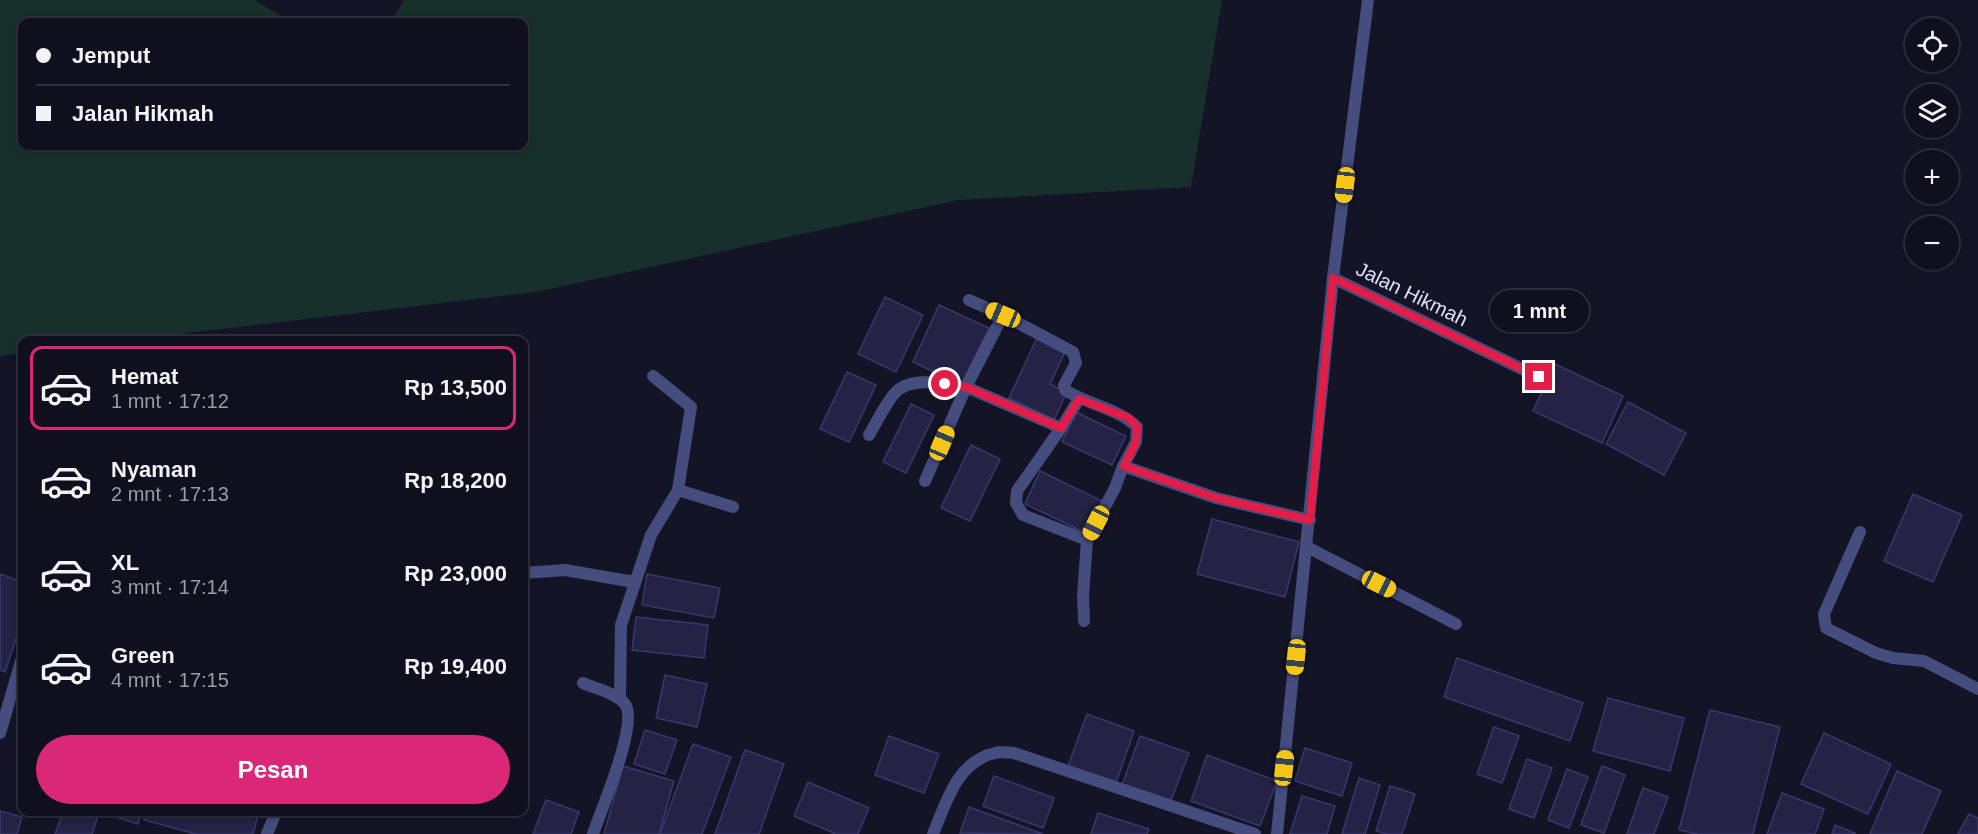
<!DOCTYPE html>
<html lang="id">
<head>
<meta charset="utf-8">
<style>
  :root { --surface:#0f0f1d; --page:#181826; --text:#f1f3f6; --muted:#9b9ca4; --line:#2f2f3b; --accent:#db2777 }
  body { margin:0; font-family:Arial,sans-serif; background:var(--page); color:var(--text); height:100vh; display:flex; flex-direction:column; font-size:22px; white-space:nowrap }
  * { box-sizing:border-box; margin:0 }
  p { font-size:20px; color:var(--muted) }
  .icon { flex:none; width:33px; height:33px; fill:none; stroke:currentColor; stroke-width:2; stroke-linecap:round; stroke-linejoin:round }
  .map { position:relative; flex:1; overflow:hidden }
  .panel { position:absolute; left:18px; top:336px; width:510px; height:480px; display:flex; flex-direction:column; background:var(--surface); border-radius:12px; box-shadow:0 3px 9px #0003,0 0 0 2px var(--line) }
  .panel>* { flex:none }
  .top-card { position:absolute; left:18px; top:18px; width:510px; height:132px; border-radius:12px; box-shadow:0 3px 9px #0003,0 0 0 2px var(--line); display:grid; align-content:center; height:132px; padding:0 18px; background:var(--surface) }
  .fabs { position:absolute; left:1905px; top:18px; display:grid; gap:12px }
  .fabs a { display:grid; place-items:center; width:54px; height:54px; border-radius:50%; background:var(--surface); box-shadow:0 3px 9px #0003,0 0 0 2px var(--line); font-size:30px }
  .end { position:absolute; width:27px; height:27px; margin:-14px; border:8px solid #e11d48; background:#fff; box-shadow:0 0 0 3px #fff }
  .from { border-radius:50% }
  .bubble { position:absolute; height:42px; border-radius:21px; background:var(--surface); box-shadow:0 3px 9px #0003,0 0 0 2px var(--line); font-size:20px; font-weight:700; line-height:42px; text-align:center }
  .car { position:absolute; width:18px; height:36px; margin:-18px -9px; border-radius:8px; box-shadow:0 0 4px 2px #0007; background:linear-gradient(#f5c518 24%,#345 0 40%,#f5c518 0 76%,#345 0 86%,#f5c518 0) }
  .top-card b { display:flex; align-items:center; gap:21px; height:57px; font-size:22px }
  .top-card b+b { border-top:2px solid var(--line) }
  .top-card i { width:15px; height:15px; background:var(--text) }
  ul { padding:10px 0 0; list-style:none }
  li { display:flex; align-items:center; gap:18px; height:84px; margin:0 12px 9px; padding:0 6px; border:3px solid transparent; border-radius:12px }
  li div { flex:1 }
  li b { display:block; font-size:22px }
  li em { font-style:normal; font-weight:700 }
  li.on { border-color:var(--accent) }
  li>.icon { width:54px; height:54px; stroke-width:1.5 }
  .primary-button { display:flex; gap:12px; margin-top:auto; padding:12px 18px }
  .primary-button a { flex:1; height:69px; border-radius:36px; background:var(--accent); color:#fff; font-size:24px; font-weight:700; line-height:69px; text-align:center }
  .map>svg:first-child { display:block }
  .green { fill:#18302b }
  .building { fill:#242245; stroke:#39386e; stroke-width:1.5 }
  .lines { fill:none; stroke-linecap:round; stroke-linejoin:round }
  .minor { stroke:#454d7f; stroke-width:12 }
  .route { stroke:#e11d48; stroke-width:8 }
  .labels { text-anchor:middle; stroke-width:4.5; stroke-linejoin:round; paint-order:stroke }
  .street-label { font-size:20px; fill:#dee0fa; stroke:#141427 }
</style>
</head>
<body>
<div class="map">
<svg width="1978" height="834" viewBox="0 0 1978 834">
  <rect width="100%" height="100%" fill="#141427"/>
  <path class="green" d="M0,0h255l35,22h-268v124h502v-124h-133l13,-22h818l-31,187 -233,13 -422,92 -408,48h-106v13l-22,3z"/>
  <g class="building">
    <path d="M885,297l38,18 -27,57 -38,-18z"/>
    <path d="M939,305l50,23 -28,57 -48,-23z"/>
    <path d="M1037,338l28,14 -15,32 17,8 -13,28 -45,-22z"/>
    <path d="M1555,364l68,32 -21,47 -69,-32z"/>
    <path d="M847,372l29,13 -27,57 -29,-13z"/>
    <path d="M1628,402l58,31 -22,42 -58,-31z"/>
    <path d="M911,404l23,11 -28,58 -23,-11z"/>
    <path d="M1076,412l50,24 -14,29 -50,-23z"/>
    <path d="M971,445l29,14 -30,62 -29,-13z"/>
    <path d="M1040,471l62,30 -16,32 -61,-29z"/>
    <path d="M1913,494l49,21 -29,67 -49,-21z"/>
    <path d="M1212,519l87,23 -14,55 -88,-23z"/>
    <path d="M0,574l22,8v39l-17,51 -5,-2z"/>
    <path d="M647,574l73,14 -6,30 -72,-13z"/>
    <path d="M636,617l72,8 -4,33 -72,-8z"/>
    <path d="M1457,658l126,45 -13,38 -126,-44z"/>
    <path d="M665,675l42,9 -10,43 -41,-9z"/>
    <path d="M1608,698l76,20 -14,53 -77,-20z"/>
    <path d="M1710,710l70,17 -27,107h-56l-18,-4z"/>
    <path d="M1087,714l47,17 -18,52 -48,-17z"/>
    <path d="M1494,727l25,9 -17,47 -25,-9z"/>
    <path d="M645,730l32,10 -12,34 -31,-10z"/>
    <path d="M1824,733l67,31 -23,50 -67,-30z"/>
    <path d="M889,736l50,18 -15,39 -49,-18z"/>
    <path d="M1140,736l49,17 -19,50 -48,-18z"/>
    <path d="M693,744l38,13 -29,77h-42z"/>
    <path d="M1305,748l47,15 -10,33 -47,-15z"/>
    <path d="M745,750l39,14 -25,70h-44z"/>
    <path d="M1207,755l70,26 -17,45 -69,-25z"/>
    <path d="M1527,759l25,9 -18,50 -25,-9z"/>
    <path d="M623,766l51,15 -15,53h-55z"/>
    <path d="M1602,766l23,9 -21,58 -23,-8z"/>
    <path d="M1567,769l21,8 -19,51 -21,-8z"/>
    <path d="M1897,771l44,20 -19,43h-52z"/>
    <path d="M994,776l60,22 -11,30 -60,-22z"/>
    <path d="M1359,778l21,7 -15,49h-23z"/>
    <path d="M808,782l61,26 -11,26h-22l-42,-18z"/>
    <path d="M1390,786l25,8 -13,40h-15l-11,-3z"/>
    <path d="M1643,788l25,9 -14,37h-27z"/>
    <path d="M1782,793l42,16 -9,25h-48z"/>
    <path d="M1302,796l33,10 -8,28h-37z"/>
    <path d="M546,800l33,12 -8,22h-38z"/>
    <path d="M969,807l74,27 -83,-1z"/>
    <path d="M0,811l22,6 -5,17h-17z"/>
    <path d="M63,812h23l12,4 -6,18h-37z"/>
    <path d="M100,812h41l-3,12z"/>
    <path d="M146,812h100l12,3 -5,19h-57l-52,-14z"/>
    <path d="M1098,813l51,16 -2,5h-56z"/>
    <path d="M1969,814l9,4v16h-20z"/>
    <path d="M1835,825l20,8v1h-23z"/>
  </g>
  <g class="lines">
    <g class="minor">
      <path d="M1333,278l206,99"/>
      <path d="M969,300l34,15 70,37 3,11 -12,22 1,5c23,15 53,18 72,37l-1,15 -13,24 93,32 94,22"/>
      <path d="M653,376l38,31 -13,83"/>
      <path d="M1079,399l-18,29 -44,63 -1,12 7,12 64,25"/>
      <path d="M869,435c8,-13 15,-29 25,-41 16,-19 50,-10 72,-7l37,-72"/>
      <path d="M925,481l41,-94 95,41"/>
      <path d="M1860,532l-36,82 2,14 50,25 17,5 31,3 54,28"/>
      <path d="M1307,547l149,77"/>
      <path d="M524,573l41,-3 69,12"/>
      <path d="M1084,621l-1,-25 4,-56 28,-52 8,-22"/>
      <path d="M583,683c13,6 33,10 42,21 14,19 -24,106 -32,130"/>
      <path d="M620,698l1,-73 30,-90 27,-45 55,17"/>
      <path d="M0,733l22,-75"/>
      <path d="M267,834l9,-22"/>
      <path d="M933,834c13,-31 24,-73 62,-81 6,-2 13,0 19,0l241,81"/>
      <path d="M1277,834l56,-556 35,-278"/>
    </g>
  </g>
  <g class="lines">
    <path class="route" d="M945,384l21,3 95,41 18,-29 50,19 8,9 -1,15 -12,24 92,32 94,22 23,-242 206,99"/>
  </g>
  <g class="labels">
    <g class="street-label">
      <text transform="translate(1412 294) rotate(26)" y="7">Jalan Hikmah</text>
    </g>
  </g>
</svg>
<div class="fabs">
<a><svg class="icon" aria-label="locate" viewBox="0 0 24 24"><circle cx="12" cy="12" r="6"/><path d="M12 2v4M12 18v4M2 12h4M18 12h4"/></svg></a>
<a><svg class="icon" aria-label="layers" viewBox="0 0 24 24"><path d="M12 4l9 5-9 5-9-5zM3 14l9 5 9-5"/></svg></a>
<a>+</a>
<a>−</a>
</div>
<i class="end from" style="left:945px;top:384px"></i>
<i class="end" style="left:1539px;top:377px"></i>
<div class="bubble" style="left:1490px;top:290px;width:99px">1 mnt</div>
<i class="car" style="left:1345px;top:185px;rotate:187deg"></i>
<i class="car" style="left:1003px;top:315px;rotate:293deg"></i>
<i class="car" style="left:942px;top:443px;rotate:23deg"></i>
<i class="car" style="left:1096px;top:523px;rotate:207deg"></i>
<i class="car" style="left:1379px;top:584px;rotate:117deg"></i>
<i class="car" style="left:1296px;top:657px;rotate:186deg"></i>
<i class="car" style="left:1284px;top:768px;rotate:6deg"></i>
<div class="top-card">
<b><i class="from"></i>Jemput</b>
<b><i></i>Jalan Hikmah</b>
</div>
<section class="panel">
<ul>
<li class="on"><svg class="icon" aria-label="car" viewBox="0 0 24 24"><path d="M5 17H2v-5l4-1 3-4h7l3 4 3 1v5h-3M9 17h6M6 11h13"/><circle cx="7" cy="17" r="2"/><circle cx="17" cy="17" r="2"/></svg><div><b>Hemat</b><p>1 mnt · 17:12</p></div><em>Rp 13,500</em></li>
<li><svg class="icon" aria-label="car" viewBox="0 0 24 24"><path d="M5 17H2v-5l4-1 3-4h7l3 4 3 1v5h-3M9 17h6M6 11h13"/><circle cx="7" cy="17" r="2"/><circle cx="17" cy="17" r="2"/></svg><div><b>Nyaman</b><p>2 mnt · 17:13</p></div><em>Rp 18,200</em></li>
<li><svg class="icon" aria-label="car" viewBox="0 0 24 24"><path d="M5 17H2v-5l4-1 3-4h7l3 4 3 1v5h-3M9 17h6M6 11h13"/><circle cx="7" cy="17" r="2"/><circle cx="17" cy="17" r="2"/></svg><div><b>XL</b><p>3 mnt · 17:14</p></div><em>Rp 23,000</em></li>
<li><svg class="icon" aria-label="car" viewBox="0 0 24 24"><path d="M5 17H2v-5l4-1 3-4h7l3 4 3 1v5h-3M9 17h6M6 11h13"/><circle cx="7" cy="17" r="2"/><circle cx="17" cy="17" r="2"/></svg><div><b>Green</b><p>4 mnt · 17:15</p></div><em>Rp 19,400</em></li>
</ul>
<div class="primary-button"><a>Pesan</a></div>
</section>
</div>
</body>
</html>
